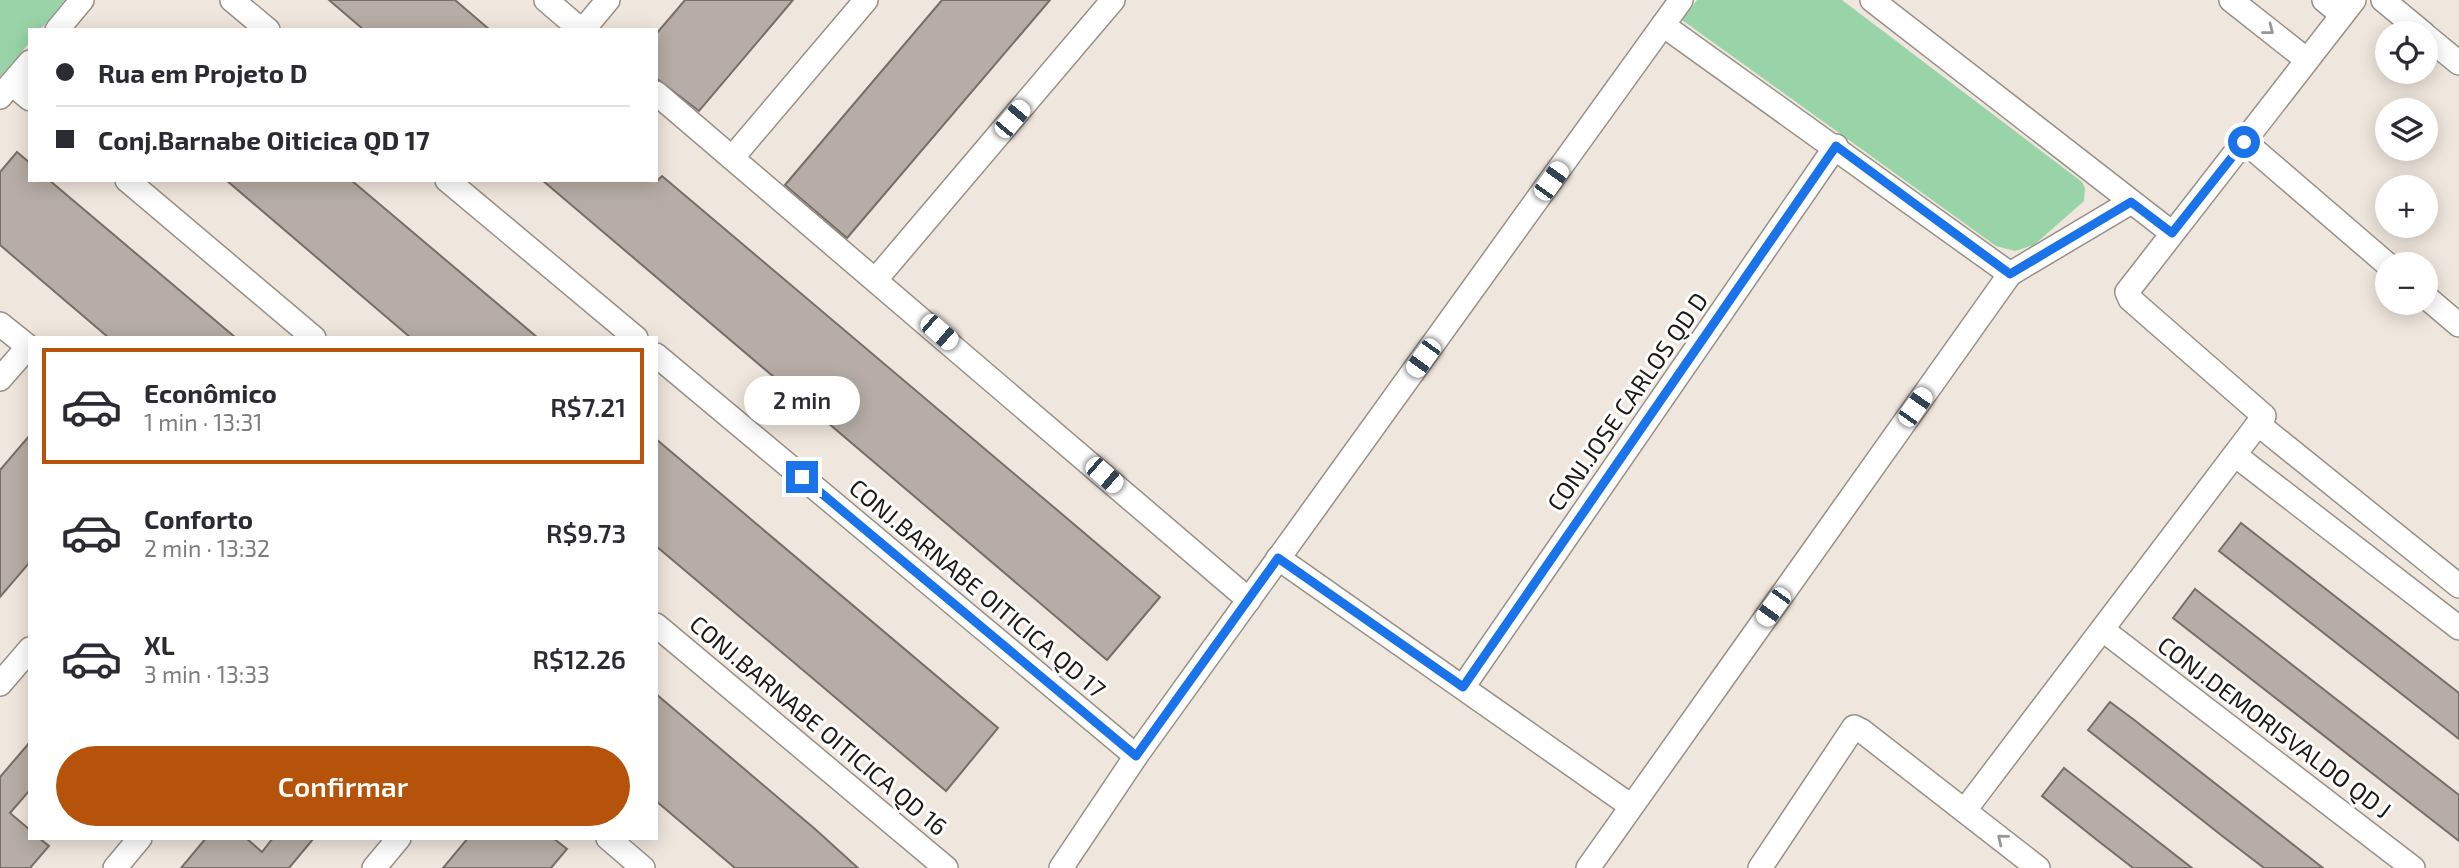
<!DOCTYPE html>
<html lang="pt">
<head>
<meta charset="utf-8">
<style>
  :root { --surface:#fff; --page:#f7f7f7; --text:#2b2b33; --muted:#7c7c81; --line:#e1e1e2; --accent:#b45309 }
  body { margin:0; font-family:"Exo 2",sans-serif; background:var(--page); color:var(--text); height:100vh; display:flex; flex-direction:column; font-size:26px; white-space:nowrap }
  * { box-sizing:border-box; margin:0 }
  p { font-size:23px; color:var(--muted) }
  .icon { flex:none; width:38px; height:38px; fill:none; stroke:currentColor; stroke-width:2; stroke-linecap:round; stroke-linejoin:round }
  .map { position:relative; flex:1; overflow:hidden }
  .sheet { position:absolute; left:28px; top:336px; width:630px; height:504px; display:flex; flex-direction:column; background:var(--surface); border-radius:0px; box-shadow:0 4px 18px #0003 }
  .sheet>* { flex:none }
  .hud { position:absolute; left:28px; top:28px; width:630px; height:154px; border-radius:0px; box-shadow:0 4px 18px #0003; display:grid; align-content:center; height:154px; padding:0 28px; background:var(--surface) }
  .controls { position:absolute; left:2375px; top:21px; display:grid; gap:14px }
  .controls a { display:grid; place-items:center; width:63px; height:63px; border-radius:50%; background:var(--surface); box-shadow:0 4px 18px #0003; font-size:35px }
  .end { position:absolute; width:32px; height:32px; margin:-16px; border:9px solid #1a73e8; background:#fff; box-shadow:0 0 0 4px #fff }
  .from { border-radius:50% }
  .bubble { position:absolute; height:49px; border-radius:24px; background:var(--surface); box-shadow:0 4px 18px #0003; font-size:23px; font-weight:600; line-height:49px; text-align:center }
  .car { position:absolute; width:21px; height:42px; margin:-21px -10px; border-radius:9px; box-shadow:0 0 5px 2px #0007; background:linear-gradient(#fff 24%,#345 0 40%,#fff 0 76%,#345 0 86%,#fff 0) }
  .hud b { display:flex; align-items:center; gap:24px; height:66px; font-size:26px }
  .hud b+b { border-top:2px solid var(--line) }
  .hud i { width:18px; height:18px; background:var(--text) }
  ul { padding:12px 0 0; list-style:none }
  li { display:flex; align-items:center; gap:21px; height:116px; margin:0 14px 10px; padding:0 14px; border:4px solid transparent; border-radius:0px }
  li div { flex:1 }
  li b { display:block; font-size:26px }
  li em { font-style:normal; font-weight:600 }
  li.on { border-color:var(--accent) }
  li>.icon { width:63px; height:63px; stroke-width:1.5 }
  .button { display:flex; gap:14px; margin-top:auto; padding:14px 28px }
  .button a { flex:1; height:80px; border-radius:42px; background:var(--accent); color:#fff; font-size:28px; font-weight:600; line-height:80px; text-align:center }
  .map>svg:first-child { display:block }
  .green { fill:#99d4a8 }
  .building { fill:#b7ada6; stroke:#786e68; stroke-width:2 }
  .lines { fill:none; stroke-linecap:round; stroke-linejoin:round }
  .minor-casing { stroke:#989088; stroke-width:26 }
  .minor { stroke:#fff; stroke-width:23 }
  .oneway { stroke:#989896 }
  .route { stroke:#1a73e8; stroke-width:9 }
  .labels { text-anchor:middle; stroke-width:6; stroke-linejoin:round; paint-order:stroke }
  .street-label { font-size:24px; fill:#1b1915; stroke:#fff }
</style>
</head>
<body>
<div class="map">
<svg width="2459" height="868" viewBox="0 0 2459 868">
  <rect width="100%" height="100%" fill="#efe6dd"/>
  <g class="green">
    <path d="M0,0h65l-25,30h-10v12l-30,35z"/>
    <path d="M1697,0h145l240,182 3,6 -1,13 -50,44 -19,6 -19,-5 -314,-226z"/>
  </g>
  <g class="building">
    <path d="M329,0h126l35,30h-126z"/>
    <path d="M685,0h108l-94,111 -43,-33v-44z"/>
    <path d="M942,0h108l-203,238 -62,-53z"/>
    <path d="M17,152l13,11v17h19l187,158h-127l-109,-93v-73z"/>
    <path d="M662,176l498,421 -53,63 -565,-480h116z"/>
    <path d="M226,180h125l187,158h-127z"/>
    <path d="M30,435v127l-30,35v-127z"/>
    <path d="M656,439l342,289 -52,63 -290,-245z"/>
    <path d="M2241,523l218,170v46l-240,-188z"/>
    <path d="M2195,589l264,206v46l-286,-223z"/>
    <path d="M656,694l159,135 43,39h-123l-66,-56 -13,-11z"/>
    <path d="M2110,702l23,17 190,149h-59l-43,-33 -133,-105z"/>
    <path d="M30,742v48l-20,23 20,17v8h9l10,8 -19,22h-30v-91z"/>
    <path d="M2064,768l55,43 73,57h-59l-36,-28 -55,-44z"/>
    <path d="M206,838h40l16,14 11,-14h41l-25,30h-108z"/>
    <path d="M468,838h85l14,11 -16,19h-108z"/>
  </g>
  <g class="lines">
    <defs>
      <g id="minor">
        <path d="M232,0l36,30"/>
        <path d="M546,0l35,30"/>
        <path d="M1872,0l300,233"/>
        <path d="M2231,0l76,60"/>
        <path d="M2324,0l18,15"/>
        <path d="M2383,0l40,33"/>
        <path d="M1663,25l347,249"/>
        <path d="M57,30l25,-30"/>
        <path d="M583,30l25,-30"/>
        <path d="M2426,36l33,27"/>
        <path d="M12,84l18,15"/>
        <path d="M656,93l593,507"/>
        <path d="M0,97l30,-35"/>
        <path d="M2244,141l143,123"/>
        <path d="M732,158l134,-158"/>
        <path d="M127,180l187,158"/>
        <path d="M447,180l189,158"/>
        <path d="M877,278l236,-278"/>
        <path d="M2426,297l33,28"/>
        <path d="M0,324l30,24"/>
        <path d="M656,355l480,401"/>
        <path d="M0,379l28,-32"/>
        <path d="M2258,424l201,162"/>
        <path d="M2235,455l224,173"/>
        <path d="M1278,558l353,248"/>
        <path d="M656,625l290,243"/>
        <path d="M2103,630l310,238"/>
        <path d="M0,684l30,-35"/>
        <path d="M1463,687l373,-541"/>
        <path d="M1965,810l299,-394 -134,-117 -3,-7 227,-292"/>
        <path d="M608,838l35,30"/>
        <path d="M115,868l25,-30"/>
        <path d="M374,868l25,-30"/>
        <path d="M1061,868l75,-112 545,-756"/>
        <path d="M1588,868l422,-594 121,-72"/>
        <path d="M1760,868l94,-141 8,4 176,137"/>
      </g>
    </defs>
    <use href="#minor" class="minor-casing"/>
    <use href="#minor" class="minor"/>
  </g>
  <defs><path id="oneway-chevron" d="M-2-3.5L2.5 0L-2 3.5" fill="none" stroke-width="1.6" stroke-linecap="round" stroke-linejoin="round" transform="scale(1.75)"/></defs>
  <g class="oneway">
    <use href="#oneway-chevron" transform="translate(2269 30) rotate(38)"/>
    <use href="#oneway-chevron" transform="translate(2002 839) rotate(-141)"/>
  </g>
  <g class="lines">
    <path class="route" d="M802,477l334,279 142,-198 185,129 373,-541 174,128 121,-72 41,31 72,-91"/>
  </g>
  <g class="labels">
    <g class="street-label">
      <text transform="translate(1628 402) rotate(-55)" y="8">CONJ.JOSE CARLOS QD D</text>
      <text transform="translate(977 589) rotate(40)" y="8">CONJ.BARNABE OITICICA QD 17</text>
      <text transform="translate(818 726) rotate(40)" y="8">CONJ.BARNABE OITICICA QD 16</text>
      <text transform="translate(2274 728) rotate(37)" y="8">CONJ.DEMORISVALDO QD J</text>
    </g>
  </g>
</svg>
<div class="controls">
<a><svg class="icon" aria-label="locate" viewBox="0 0 24 24"><circle cx="12" cy="12" r="6"/><path d="M12 2v4M12 18v4M2 12h4M18 12h4"/></svg></a>
<a><svg class="icon" aria-label="layers" viewBox="0 0 24 24"><path d="M12 4l9 5-9 5-9-5zM3 14l9 5 9-5"/></svg></a>
<a>+</a>
<a>−</a>
</div>
<i class="end from" style="left:2244px;top:142px"></i>
<i class="end" style="left:802px;top:477px"></i>
<div class="bubble" style="left:744px;top:376px;width:116px">2 min</div>
<i class="car" style="left:1012px;top:119px;rotate:40deg"></i>
<i class="car" style="left:1551px;top:181px;rotate:36deg"></i>
<i class="car" style="left:939px;top:332px;rotate:131deg"></i>
<i class="car" style="left:1423px;top:358px;rotate:216deg"></i>
<i class="car" style="left:1915px;top:407px;rotate:35deg"></i>
<i class="car" style="left:1104px;top:475px;rotate:131deg"></i>
<i class="car" style="left:1773px;top:607px;rotate:216deg"></i>
<div class="hud">
<b><i class="from"></i>Rua em Projeto D</b>
<b><i></i>Conj.Barnabe Oiticica QD 17</b>
</div>
<section class="sheet">
<ul>
<li class="on"><svg class="icon" aria-label="car" viewBox="0 0 24 24"><path d="M5 17H2v-5l4-1 3-4h7l3 4 3 1v5h-3M9 17h6M6 11h13"/><circle cx="7" cy="17" r="2"/><circle cx="17" cy="17" r="2"/></svg><div><b>Econômico</b><p>1 min · 13:31</p></div><em>R$7.21</em></li>
<li><svg class="icon" aria-label="car" viewBox="0 0 24 24"><path d="M5 17H2v-5l4-1 3-4h7l3 4 3 1v5h-3M9 17h6M6 11h13"/><circle cx="7" cy="17" r="2"/><circle cx="17" cy="17" r="2"/></svg><div><b>Conforto</b><p>2 min · 13:32</p></div><em>R$9.73</em></li>
<li><svg class="icon" aria-label="car" viewBox="0 0 24 24"><path d="M5 17H2v-5l4-1 3-4h7l3 4 3 1v5h-3M9 17h6M6 11h13"/><circle cx="7" cy="17" r="2"/><circle cx="17" cy="17" r="2"/></svg><div><b>XL</b><p>3 min · 13:33</p></div><em>R$12.26</em></li>
</ul>
<div class="button"><a>Confirmar</a></div>
</section>
</div>
</body>
</html>
